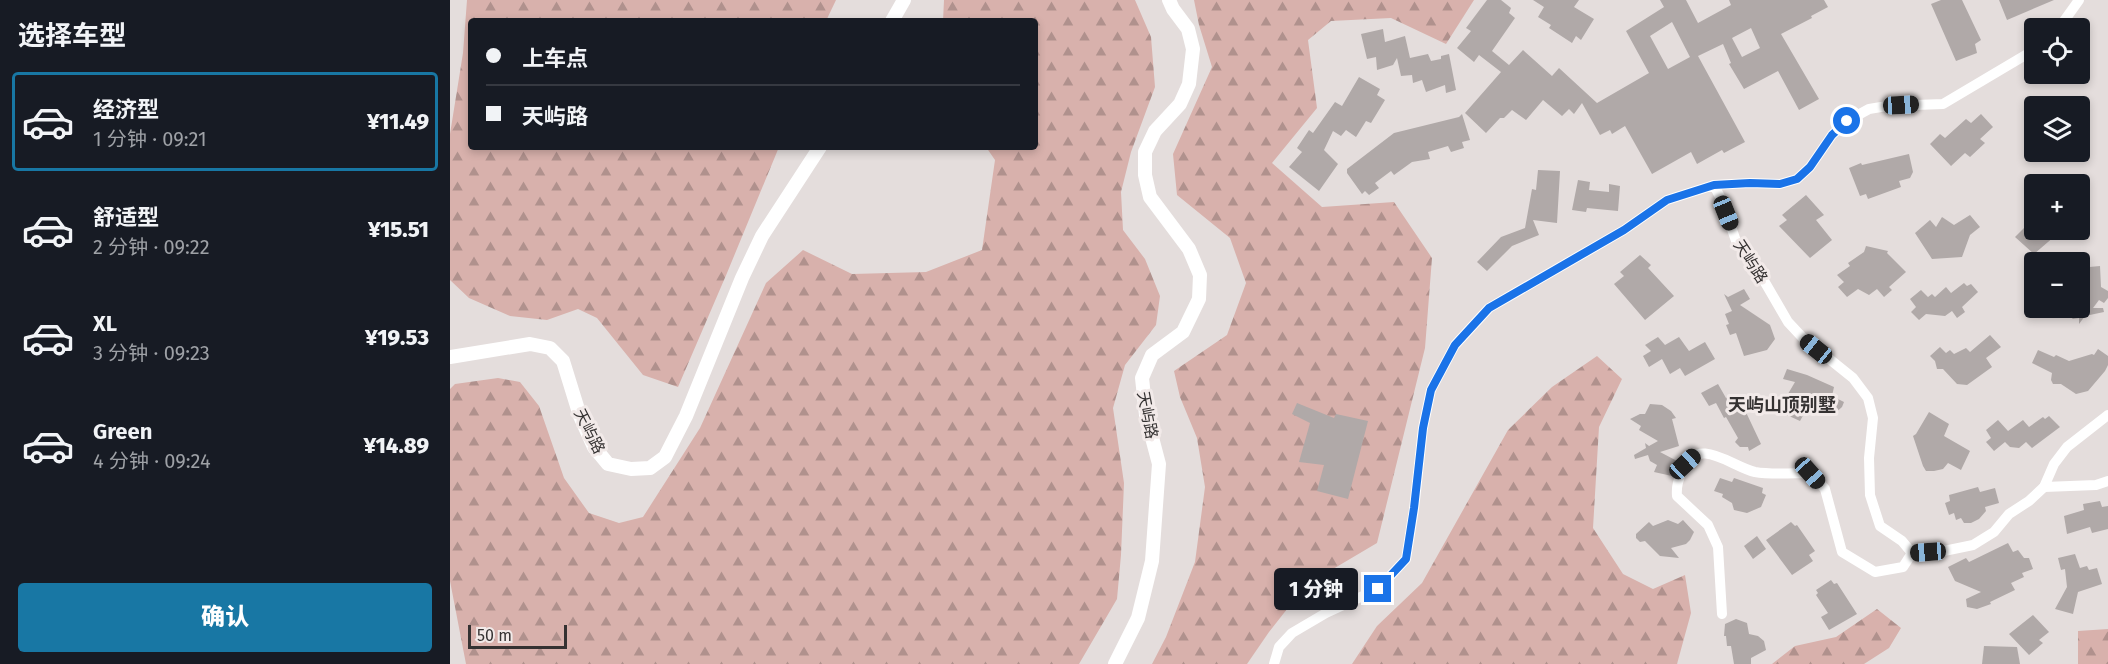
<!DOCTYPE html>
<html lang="zh">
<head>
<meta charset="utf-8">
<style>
  :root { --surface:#171b24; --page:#242831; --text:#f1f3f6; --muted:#9ea1a6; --line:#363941; --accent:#1877a4 }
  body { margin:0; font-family:"Fira Sans","Noto Sans SC",sans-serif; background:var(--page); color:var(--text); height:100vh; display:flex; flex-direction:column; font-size:22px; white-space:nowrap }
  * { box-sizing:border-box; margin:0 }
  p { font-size:20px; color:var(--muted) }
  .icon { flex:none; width:33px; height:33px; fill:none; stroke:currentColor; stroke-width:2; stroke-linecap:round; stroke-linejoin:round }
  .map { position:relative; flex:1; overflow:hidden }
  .panel { display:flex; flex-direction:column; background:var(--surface); width:450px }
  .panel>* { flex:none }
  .top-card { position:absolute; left:18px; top:18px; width:570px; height:132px; border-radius:6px; box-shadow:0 3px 9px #0003; display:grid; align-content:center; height:132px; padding:0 18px; background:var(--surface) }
  .fabs { position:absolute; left:1574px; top:18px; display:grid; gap:12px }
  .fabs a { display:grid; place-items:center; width:66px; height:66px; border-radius:6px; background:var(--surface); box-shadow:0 3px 9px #0003; font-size:30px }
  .scale { position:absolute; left:18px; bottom:15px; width:99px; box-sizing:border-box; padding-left:6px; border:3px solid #353232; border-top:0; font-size:16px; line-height:21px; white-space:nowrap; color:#353232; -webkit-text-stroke:4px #f2eae9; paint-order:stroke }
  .end { position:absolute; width:27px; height:27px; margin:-14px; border:8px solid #1a73e8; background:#fff; box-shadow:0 0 0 3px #fff }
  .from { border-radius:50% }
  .bubble { position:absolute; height:42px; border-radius:6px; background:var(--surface); box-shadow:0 3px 9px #0003; font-size:20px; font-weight:800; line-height:42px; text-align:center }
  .car { position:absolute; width:18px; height:36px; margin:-18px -9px; border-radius:8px; box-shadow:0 0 4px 2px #0007; background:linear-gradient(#222 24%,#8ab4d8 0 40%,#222 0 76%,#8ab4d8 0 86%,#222 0) }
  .top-card b { display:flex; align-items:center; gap:21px; height:57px; font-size:22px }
  .top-card b+b { border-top:2px solid var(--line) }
  .top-card i { width:15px; height:15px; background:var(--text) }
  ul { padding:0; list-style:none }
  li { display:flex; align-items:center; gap:18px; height:99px; margin:0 12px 9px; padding:0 6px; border:3px solid transparent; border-radius:6px }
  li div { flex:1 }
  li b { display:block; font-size:22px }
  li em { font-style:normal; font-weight:800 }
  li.current { border-color:var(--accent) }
  li>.icon { width:54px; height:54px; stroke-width:1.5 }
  h2 { padding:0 18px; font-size:27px; line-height:72px }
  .button { display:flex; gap:12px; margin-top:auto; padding:12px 18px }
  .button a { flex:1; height:69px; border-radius:6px; background:var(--accent); color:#fff; font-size:24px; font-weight:800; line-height:69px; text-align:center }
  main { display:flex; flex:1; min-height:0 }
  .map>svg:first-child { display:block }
  .forest { fill:url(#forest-firs) }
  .building { fill:#b0a9a8; fill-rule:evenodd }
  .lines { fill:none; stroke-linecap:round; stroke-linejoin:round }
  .minor { stroke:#fff; stroke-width:10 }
  .tertiary { stroke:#fff; stroke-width:14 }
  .route { stroke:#1a73e8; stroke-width:8 }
  .labels { text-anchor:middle; stroke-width:6; stroke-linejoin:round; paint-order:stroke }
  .street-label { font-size:16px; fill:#353232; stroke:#f2eae9 }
  .neighbourhood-label { font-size:18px; font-weight:bold; fill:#353232; stroke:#f2eae9 }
</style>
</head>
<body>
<main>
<section class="panel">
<h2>选择车型</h2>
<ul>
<li class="current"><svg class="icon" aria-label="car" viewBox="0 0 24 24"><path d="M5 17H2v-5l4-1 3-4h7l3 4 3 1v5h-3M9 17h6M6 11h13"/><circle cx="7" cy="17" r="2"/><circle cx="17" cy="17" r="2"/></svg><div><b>经济型</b><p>1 分钟 · 09:21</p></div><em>¥11.49</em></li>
<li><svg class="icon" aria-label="car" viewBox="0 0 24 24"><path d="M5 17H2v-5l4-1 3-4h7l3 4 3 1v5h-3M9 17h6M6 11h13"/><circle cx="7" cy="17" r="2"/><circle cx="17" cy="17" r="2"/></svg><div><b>舒适型</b><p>2 分钟 · 09:22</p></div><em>¥15.51</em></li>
<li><svg class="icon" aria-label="car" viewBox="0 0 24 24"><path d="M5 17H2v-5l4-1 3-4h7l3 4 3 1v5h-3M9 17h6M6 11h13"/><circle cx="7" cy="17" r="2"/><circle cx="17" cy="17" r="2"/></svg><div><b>XL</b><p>3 分钟 · 09:23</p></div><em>¥19.53</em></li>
<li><svg class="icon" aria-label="car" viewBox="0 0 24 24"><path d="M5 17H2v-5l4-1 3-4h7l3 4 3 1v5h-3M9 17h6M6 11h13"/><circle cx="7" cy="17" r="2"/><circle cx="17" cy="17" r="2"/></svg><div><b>Green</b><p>4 分钟 · 09:24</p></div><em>¥14.89</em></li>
</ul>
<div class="button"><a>确认</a></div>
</section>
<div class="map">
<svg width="1658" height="664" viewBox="0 0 1658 664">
  <defs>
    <pattern id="forest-firs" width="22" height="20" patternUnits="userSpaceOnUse" patternTransform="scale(1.5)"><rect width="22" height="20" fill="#d8b1ac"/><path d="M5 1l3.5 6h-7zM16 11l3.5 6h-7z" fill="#b0918d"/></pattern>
  </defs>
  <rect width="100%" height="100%" fill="#e4dddc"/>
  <g class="forest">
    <path d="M17,0h369l-10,21h-355v126h308l-52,126 -49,114 -35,-12 -46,-57 -19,-9 -31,11 -37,-4 -41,-18 -19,-18v-146l13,-81z"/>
    <path d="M494,0h191l16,37 4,50 -24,65 -10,40 2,38 22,29 15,37 -4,29 -31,40 -12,43 11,75 -3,72 -4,44 -38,65h-613l-16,-83v-192l5,-5 43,-6 22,4 19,24 25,72 25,35 30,10 24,-6 57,-89 66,-145 37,-33 49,24 74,-2 56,-22 13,-90 -9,-13h49v-126h-92z"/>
    <path d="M744,0h280l-28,44 -55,-26 -60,3 -23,19 9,68 -45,55 50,44 72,-5 38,56 -7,90 -48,195 -71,42 -37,47 -22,32h-95l14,-27 29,-75 10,-75 -8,-49 -17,-41 -6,-26 53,-36 19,-52 -16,-45 -53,-43 -4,-41 39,-87 -13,-42z"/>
    <path d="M1147,356l25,23 -23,48 -6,101 30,46 30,15 32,-14 6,38 -14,51h-325l25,-38 45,-43 86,-153 44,-43z"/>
    <path d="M1427,609l24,19 -12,20 -25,16h-92l23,-18 41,-9z"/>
    <path d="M1658,629v35h-30v-33z"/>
  </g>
  <g class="building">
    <path d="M1037,0h14l10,8 -2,5 6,5 -23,33 17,14 14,-15 29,26 7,-8 38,35 52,-30 -23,-42 38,-24 -4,-7h26l12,23 33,-18 -2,-5h95l4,7 -17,9 1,2 -31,16 38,65 -20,11 -21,-39 -34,18 -15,-25 2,-1 -8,-19 -25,12 47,86 -21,11 -2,-3 -25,14 -6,-12 -39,22 -27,-48 -13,8 -2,-4 -10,5 -18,-32 -8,11 -5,-5 -7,7 -19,-16 -17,20 -14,-10 -8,8h-4l-14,15 -21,-20 36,-41 -22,-17 -5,7 -17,-14 14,-17 -5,-3zM1222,22l18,35 -22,12 -18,-33zM1301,28l9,20 -18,9 -10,-19z"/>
    <path d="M1083,0h46l-5,7 20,12 -13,21 -5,-4 -4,7 -23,-15 2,-3 -13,-8 6,-10z"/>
    <path d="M1491,0h21l19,40 -6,4 2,9 -21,8 -25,-57z"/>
    <path d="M1549,0h55l-47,20z"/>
    <path d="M933,29l2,13 20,-6 5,22 18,-4 3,7 10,-2v-3l8,-2 7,36 -10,3 -1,-8 -19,7 -4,-12 -9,3 -1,-8 -11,1 -4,-18 -4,7 -16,5 -1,-13 -9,2 -6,-25z"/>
    <path d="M909,77l21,12 -3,6 8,5 -14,23 -5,-2 -10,16 -10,-7 -5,6 -8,-5 -9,19 14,14 -19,27 -30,-24 13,-15 -5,-4 12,-18 4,3 22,-31 7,4z"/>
    <path d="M1012,114l8,26 -8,2 2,6 -13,4 -3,-6 -20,6 2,7 -18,3 -18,13 -3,-4 -16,12 4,5 -10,7 -4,-4 -3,3 -15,-21v-4l47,-36 65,-16z"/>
    <path d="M1531,114l12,13 -13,12 5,4 -15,14 -5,-4 -14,13 -21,-22 10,-10 5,4 21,-19 5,4z"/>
    <path d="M1459,154l4,18 -3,6 -11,3 2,6 -33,12 -2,-5 -6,2 -11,-28 12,-5 1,2z"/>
    <path d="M1088,170l22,1 -3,52 -24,-3 6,15 -27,11 -25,25 -10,-9 24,-25 24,-9 7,-39 4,1z"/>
    <path d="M1128,180l12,2 -1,8 20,2v-8l11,2 -2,25 -31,-3 -1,4 -14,-2z"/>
    <path d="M1356,195l18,20 -8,5 16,20 -22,18 -31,-32 8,-6 -5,-5z"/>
    <path d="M1520,215l10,12 -10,8 -8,22 -30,2 -17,-26 15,-13 6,7 6,-10 12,8z"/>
    <path d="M1584,218v12h28l-28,24 -19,-17z"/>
    <path d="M1416,246l22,5 -1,2 19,19 -17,15 3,3 -8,7 -7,-8 -8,6 -11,-6 -11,8 -9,-10 6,-5 -7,-7 13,-9 -2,-3 16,-11z"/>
    <path d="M1190,255l11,10 -3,3 26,28 -29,24 -31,-36 10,-8 -4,-4z"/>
    <path d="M1650,266l1,21 7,4v7l-4,5 -5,-3 -6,8h10l1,4 -19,4 -6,8v-6l-6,1 -14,-11h20v-40z"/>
    <path d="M1514,283l3,3 4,-2 7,8 -16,15 3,5 -8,6 -5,-7 -7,5 -19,-2 -7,6 -8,-8 5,-5 -6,-8 11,-9 7,7 4,-3 3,3 11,-10 5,6z"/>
    <path d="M1294,289l6,10 -10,6 30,20 5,14 -8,11 -23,6 -8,-23 -6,2 -4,-10 3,-1 -4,-10 7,-3 -8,-17 4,3z"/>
    <path d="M1540,335l11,12 -15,11 6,9 -25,18 -10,-1 -14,-15h-6l-2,-8 -5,-5 10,-9 6,6 4,-3 4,4 12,-6 4,4z"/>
    <path d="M1208,337l7,8 14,-8 10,14 16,-9 10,17 -30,17 -5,-8 -10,6 -8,-15 -13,8 -6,-11 8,-5 -6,-6z"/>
    <path d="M1648,349l10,7v9l-3,6 -17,20 -12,3 -15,-10h-8l-2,-4 1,-7 -20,-10 6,-13 16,7 2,-2 13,6 23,-7 2,1z"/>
    <path d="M1337,369l20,6 27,12 -2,9 12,6 -2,5 -9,8 -5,-1 -17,-13 -11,20 -22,-10 17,-29 -12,-3z"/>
    <path d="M1268,384l8,14 9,-4 3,4 3,-1 6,10 -3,1 17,36 -12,7 -1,-4h-8l-5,-5 3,-4 -12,-21 -2,1 -8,-15 -7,3 -8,-13z"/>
    <path d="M847,403l37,15 2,-4 32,7 -20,78 -31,-8 7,-26 -25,-3 11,-39 -18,-9z"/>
    <path d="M1200,404l12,1 9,6 5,7 -4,1 7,27 -19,6 19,10 -7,14 -18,-4 3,-7 -7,-4 -2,-6 -13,4 -1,-4 12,-7 -1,-5 4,3 9,-5 -19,-11 2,-4 -11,-7 10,-5h5z"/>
    <path d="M1479,412l20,12 -5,12 26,15 -9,19 -13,-7 -5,6 -9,2h-8l-3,-5 -10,-30 3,-2z"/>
    <path d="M1599,416l11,11 -28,21 -6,-6 -7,6 -9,-1 -5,-5 -11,9 -8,-9 5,-4 -5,-8 12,-10 10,11 15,-11 6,7 14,-10 2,2z"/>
    <path d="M1270,478l12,4 2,-4 29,10 -1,5 4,2 -5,12 -14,6 -13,-3 -2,-7 -10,-6 1,-3 -9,-3z"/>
    <path d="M1528,487l2,5 15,-4 4,15 -14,4 1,4 -7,8 -8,4h-7l-3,-5 -5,2 -2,-7 -5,2 -4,-12 5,-2 -1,-6z"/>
    <path d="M1650,501l2,6 6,-1v23l-16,4 -2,-6 -23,7 -3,-18 20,-6 -1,-6z"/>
    <path d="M1218,520l10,4 5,-4 11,12 -4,8 -4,4 -15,4 8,10 -19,-2 -15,-15 -5,1 -4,-4v-4l13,-12 4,4z"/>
    <path d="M1341,522l4,4 2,-1 18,26 -6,4 4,6 -21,14 -26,-35z"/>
    <path d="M1307,536l9,13 -13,10 -9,-13z"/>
    <path d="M1558,543l5,9 5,-2 6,8h5l4,11 -11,4 2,4 -13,6 4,7 -25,12 1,2 -14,5 -10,-2 -1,-8 15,-7 -26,-11 -7,-14 18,-9 3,4z"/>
    <path d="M1625,554l5,14 7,-2 2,4 8,-2 5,16 -24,8 -5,22 -18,-5 12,-22 -2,-18 -4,1 -3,-12z"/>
    <path d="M1381,580l3,4 3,-1 20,31 -28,16 -8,-13 7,-4 -12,-18 2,-2 -2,-3z"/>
    <path d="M1583,615l16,17 -10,8 4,3 -14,12 -20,-21z"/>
    <path d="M1286,619l11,4 2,11 9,2 6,5 2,9 -15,8v6h-17l-3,-18h-4l-1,-10h-2l1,-12z"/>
    <path d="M1534,646l33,1 3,17h-38z"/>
  </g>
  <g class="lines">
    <g class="minor">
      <path d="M1609,28l20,-28"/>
      <path d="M1264,185l36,-2 30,1 17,-5 13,-12 22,-32 15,-14 22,-12 18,-3 56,-2 91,-54"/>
      <path d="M1594,487l52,-2 12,-4"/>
      <path d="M1272,614l-4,-67 -10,-22 -31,-29c-1,-11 2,-17 6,-27 15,-34 49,-2 72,3 16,3 39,1 55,1l15,16 17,63 33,20 28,-5 9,-14"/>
      <path d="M824,664l5,-17 13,-14 34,-20 52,-24 28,-30 8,-50 9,-81 8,-38 24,-45 34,-37 135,-78 43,-30 47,-15 9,18 13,38 9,7 43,74 14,15 51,41 15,20 5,20 -4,40 1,37 10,31 22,15 10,12 32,-2 29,-6 21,-13 15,-18 20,-13 15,-14 10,-23 13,-17 41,-32"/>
    </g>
    <g class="tertiary">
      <path d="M442,21l12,-21"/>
      <path d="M0,357l80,-13 20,4 13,13 17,55 14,31 14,17 23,5 19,-1 15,-11 21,-41 56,-138 20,-42 58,-89"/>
      <path d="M665,664l23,-46 14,-57 7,-97 -13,-49 -4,-37 10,-23 31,-23 16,-33 1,-24 -11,-26 -39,-52 -5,-22v-23l10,-21 25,-27 9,-20 4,-35 -5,-20 -15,-20 -4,-9"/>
    </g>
  </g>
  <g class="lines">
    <path class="route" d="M928,589l28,-30 8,-51 9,-80 8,-38 24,-45 34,-37 135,-78 43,-30 47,-15 36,-2 30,1 17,-5 13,-12 22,-32 15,-14"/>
  </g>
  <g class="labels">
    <g class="street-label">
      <text transform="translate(1301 261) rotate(57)" y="6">天屿路</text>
      <text transform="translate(698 415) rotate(79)" y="6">天屿路</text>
      <text transform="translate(140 431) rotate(63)" y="6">天屿路</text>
    </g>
    <g class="neighbourhood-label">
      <text x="1332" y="411">天屿山顶别墅</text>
    </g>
  </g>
</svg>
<div class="fabs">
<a><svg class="icon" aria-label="locate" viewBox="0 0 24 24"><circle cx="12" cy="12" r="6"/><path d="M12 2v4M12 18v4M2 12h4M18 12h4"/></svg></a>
<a><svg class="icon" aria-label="layers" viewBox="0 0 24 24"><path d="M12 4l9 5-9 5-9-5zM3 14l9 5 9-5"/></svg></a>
<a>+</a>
<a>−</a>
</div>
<div class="scale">50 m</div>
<i class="end from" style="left:1397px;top:121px"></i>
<i class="end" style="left:928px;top:589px"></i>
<div class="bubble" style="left:824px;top:568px;width:84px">1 分钟</div>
<i class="car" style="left:1451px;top:105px;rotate:87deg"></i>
<i class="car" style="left:1276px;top:213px;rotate:158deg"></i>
<i class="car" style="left:1366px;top:349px;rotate:309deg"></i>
<i class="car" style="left:1235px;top:464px;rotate:47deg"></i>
<i class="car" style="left:1360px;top:473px;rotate:138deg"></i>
<i class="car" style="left:1478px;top:552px;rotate:266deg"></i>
<div class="top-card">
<b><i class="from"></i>上车点</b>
<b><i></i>天屿路</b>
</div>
</div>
</main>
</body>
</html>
